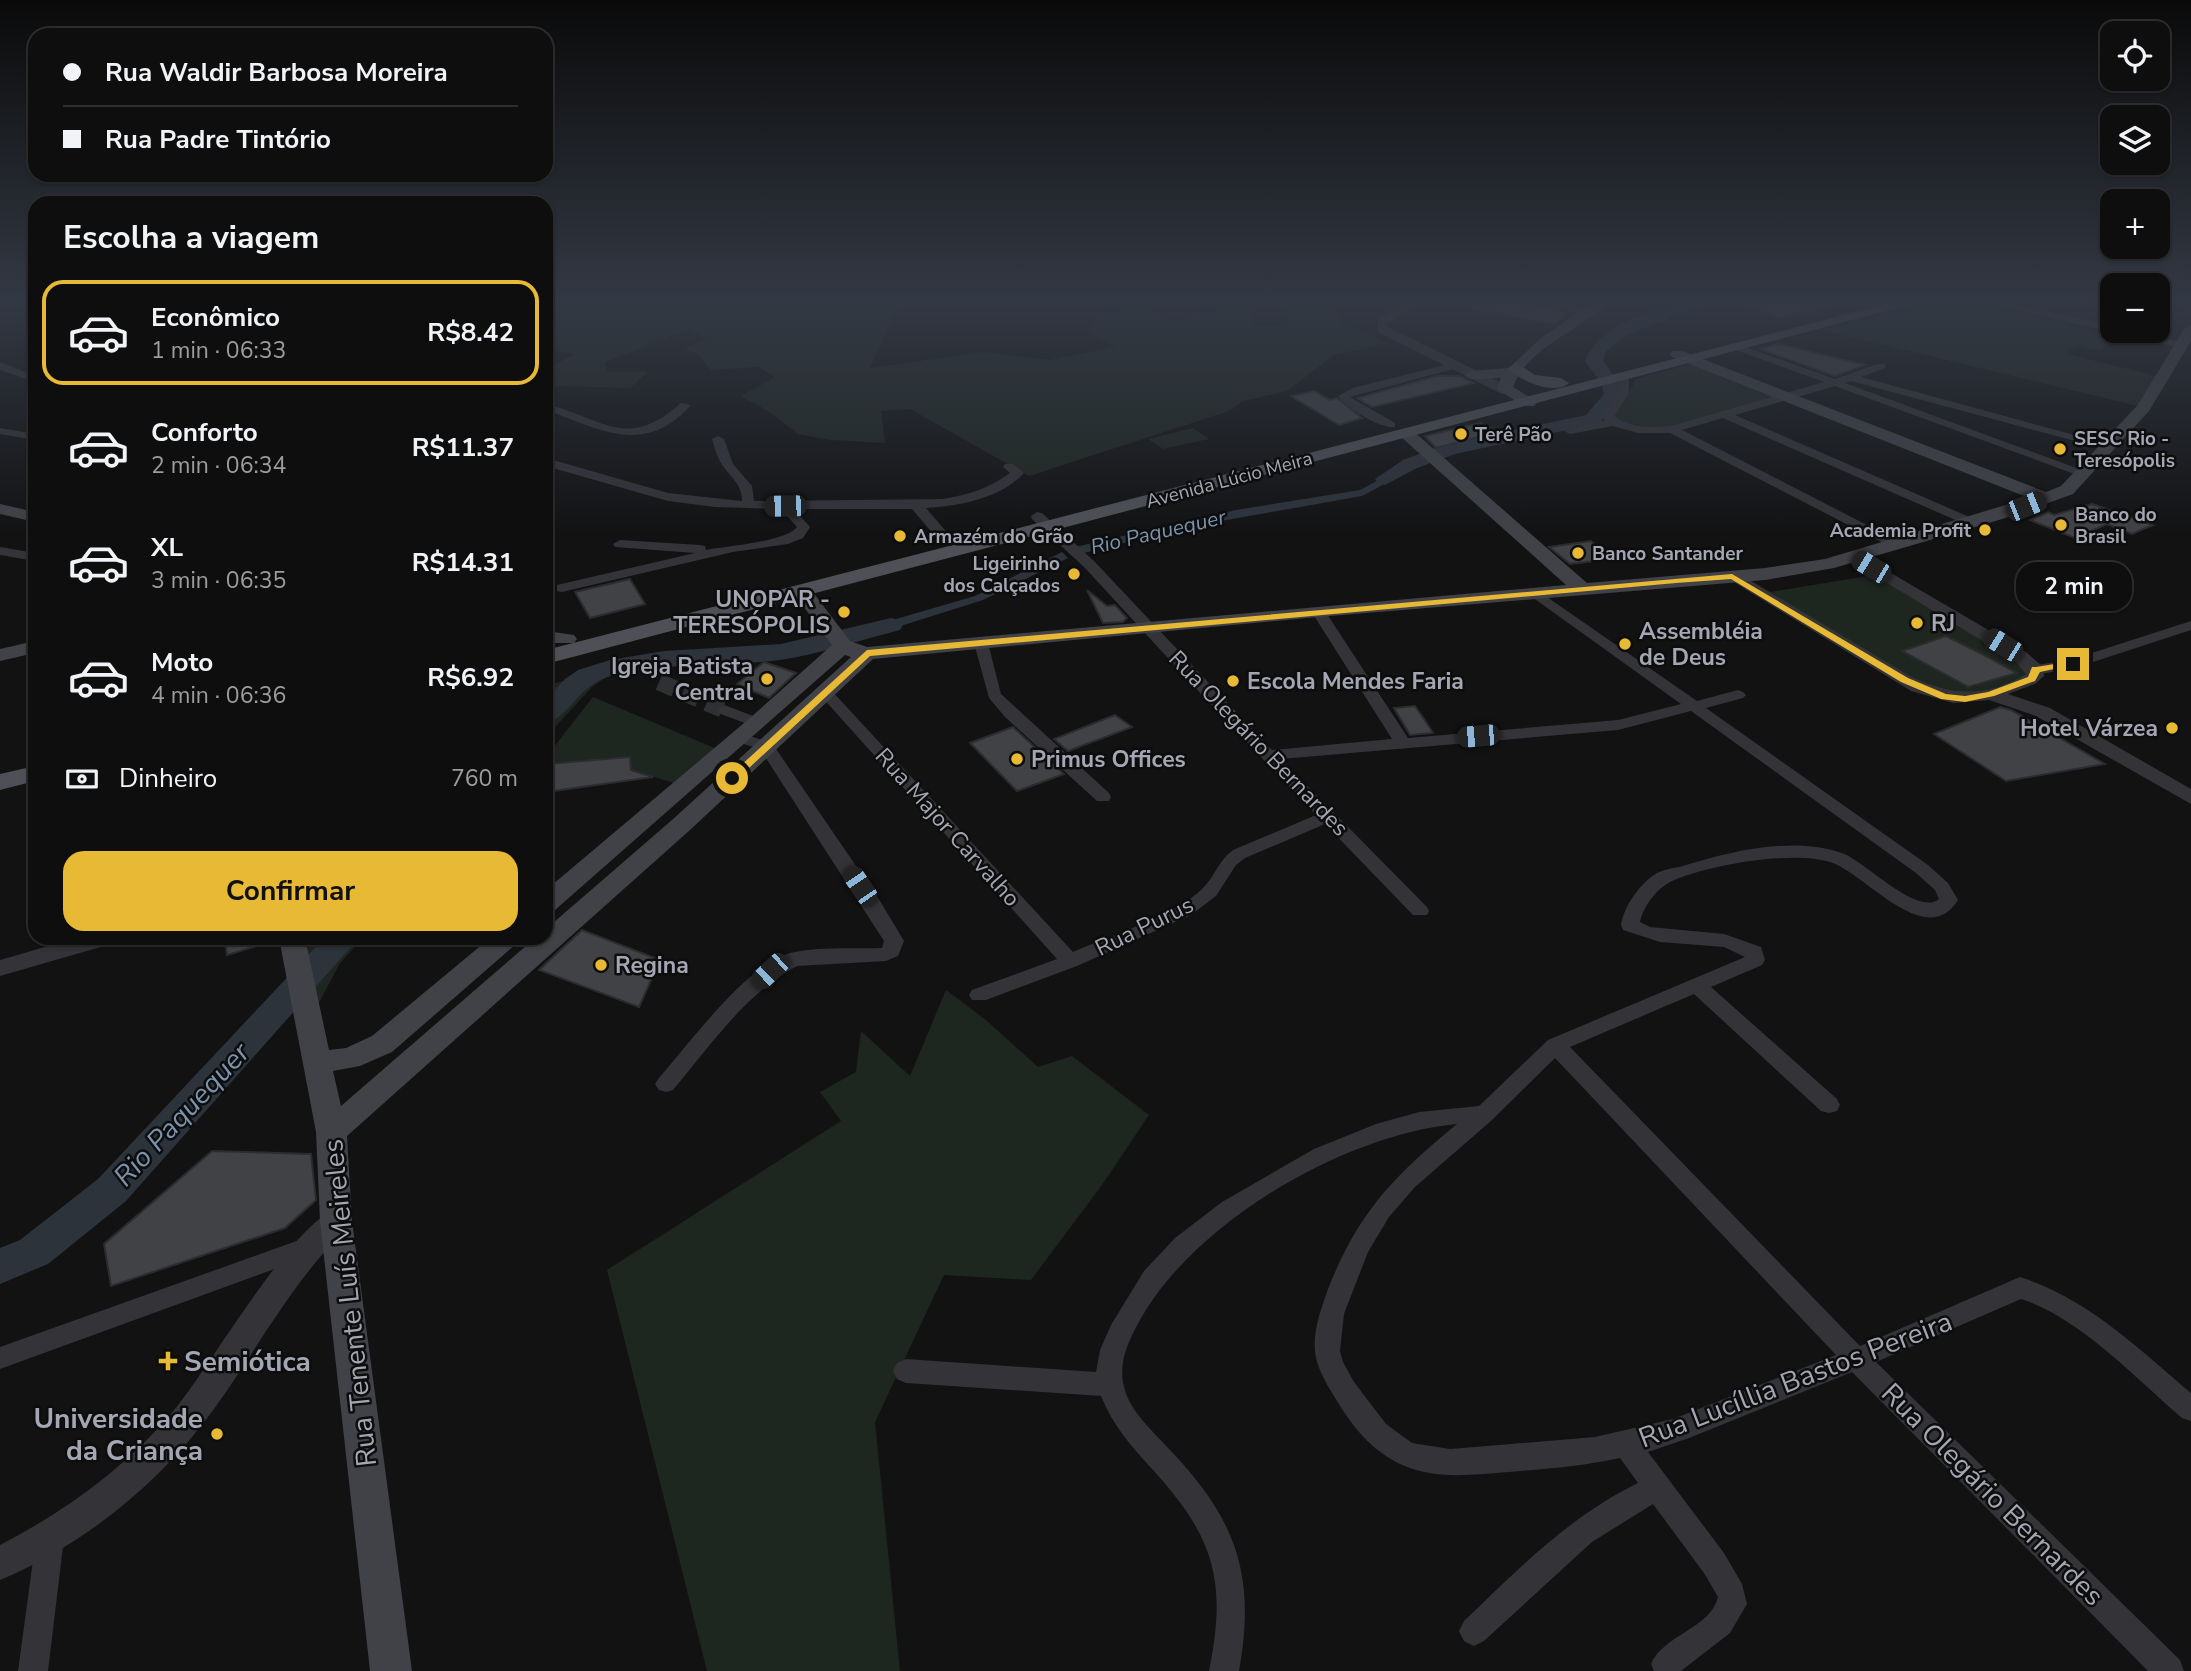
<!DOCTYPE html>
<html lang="pt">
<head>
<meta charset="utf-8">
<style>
  :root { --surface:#0e0e0e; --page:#171717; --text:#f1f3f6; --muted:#9b9c9e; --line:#2e2e2e; --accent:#e8b935 }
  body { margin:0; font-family:"Nunito Sans",sans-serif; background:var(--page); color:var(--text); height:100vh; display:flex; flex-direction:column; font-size:26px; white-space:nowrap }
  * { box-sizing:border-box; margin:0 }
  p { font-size:23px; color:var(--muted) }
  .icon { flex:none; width:38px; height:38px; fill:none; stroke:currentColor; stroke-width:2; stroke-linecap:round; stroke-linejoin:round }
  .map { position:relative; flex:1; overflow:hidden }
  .side { position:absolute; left:28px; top:196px; width:525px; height:749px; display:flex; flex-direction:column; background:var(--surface); border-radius:21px; box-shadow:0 2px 5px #0004,0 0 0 2px var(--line) }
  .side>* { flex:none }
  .hud { position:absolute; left:28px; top:28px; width:525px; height:154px; border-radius:21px; box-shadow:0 2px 5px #0004,0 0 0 2px var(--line); display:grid; align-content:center; height:154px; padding:0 35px; background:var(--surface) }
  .controls { position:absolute; left:2100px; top:21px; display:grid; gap:14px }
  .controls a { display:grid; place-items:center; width:70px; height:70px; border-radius:14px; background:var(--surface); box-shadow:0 2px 5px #0004,0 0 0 2px var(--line); font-size:35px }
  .end { position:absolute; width:32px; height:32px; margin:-16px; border:9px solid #e8b935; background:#111; box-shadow:0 0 0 4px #111 }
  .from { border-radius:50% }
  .bubble { position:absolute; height:49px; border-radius:21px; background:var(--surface); box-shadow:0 2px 5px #0004,0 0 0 2px var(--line); font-size:23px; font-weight:700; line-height:49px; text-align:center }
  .car { position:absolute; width:21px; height:42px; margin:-21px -10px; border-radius:9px; box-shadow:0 0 5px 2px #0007; background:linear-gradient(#222 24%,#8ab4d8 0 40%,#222 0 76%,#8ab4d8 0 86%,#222 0) }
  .hud b { display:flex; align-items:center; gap:24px; height:66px; font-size:26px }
  .hud b+b { border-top:2px solid var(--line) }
  .hud i { width:18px; height:18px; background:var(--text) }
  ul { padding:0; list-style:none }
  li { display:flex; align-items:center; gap:21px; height:105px; margin:0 14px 10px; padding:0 21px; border:4px solid transparent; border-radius:21px }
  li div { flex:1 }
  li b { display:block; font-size:26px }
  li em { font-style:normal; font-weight:700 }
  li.selected { border-color:var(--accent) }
  li>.icon { width:63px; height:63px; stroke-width:1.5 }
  h2 { padding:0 35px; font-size:32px; line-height:84px }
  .pay { display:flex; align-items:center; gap:18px; height:77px; padding:0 35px; font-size:26px }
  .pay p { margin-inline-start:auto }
  .cta { display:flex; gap:14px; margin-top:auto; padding:14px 35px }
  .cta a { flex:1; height:80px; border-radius:21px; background:var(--accent); color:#111; font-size:28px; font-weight:700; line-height:80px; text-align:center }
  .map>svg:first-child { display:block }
  .green { fill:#1e2620 }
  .water { fill:#2c333b }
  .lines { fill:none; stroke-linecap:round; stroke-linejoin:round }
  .river { fill:#2c333b; fill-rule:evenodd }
  .building { fill:#414246; stroke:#2c2c2f; stroke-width:2 }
  .minor-tunnel { stroke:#2f3033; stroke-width:17; stroke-dasharray:17 9; stroke-linecap:butt }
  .minor { fill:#333338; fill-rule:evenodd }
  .tertiary { fill:#333338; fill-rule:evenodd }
  .secondary { fill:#414248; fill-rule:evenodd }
  .primary { fill:#4f5057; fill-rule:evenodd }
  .route { fill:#e8b935 }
  .poi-dot { fill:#e8b935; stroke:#0d0d0e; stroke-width:2.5 }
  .labels { text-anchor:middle; stroke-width:5; stroke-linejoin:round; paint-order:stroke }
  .far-poi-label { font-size:19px; font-weight:bold; fill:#a4a7b3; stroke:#0d0d0e; text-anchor:start }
  .far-street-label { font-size:19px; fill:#a4a7b3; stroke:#0d0d0e }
  .far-water-label { font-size:21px; font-style:italic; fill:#7c93ad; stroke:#0d0d0e }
  .poi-label { font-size:23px; font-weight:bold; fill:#a4a7b3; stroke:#0d0d0e; text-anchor:start }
  .street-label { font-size:23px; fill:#a4a7b3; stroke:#0d0d0e }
  .near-water-label { font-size:28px; font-style:italic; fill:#7c93ad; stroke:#0d0d0e }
  .near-street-label { font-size:28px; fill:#a4a7b3; stroke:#0d0d0e }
  .near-poi-label { font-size:28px; font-weight:bold; fill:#a4a7b3; stroke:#0d0d0e; text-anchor:start }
</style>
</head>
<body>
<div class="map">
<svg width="2191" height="1671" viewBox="0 0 2191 1671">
  <rect width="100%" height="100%" fill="#121213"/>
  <g class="green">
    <path d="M546,302h354l-30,66 114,-16 66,8 65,-13 -26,-14 10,-18 45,-7 27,15 49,-12 9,-8 22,5 3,18 36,-1 -6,-23h48l9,21 48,20 -55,12 -47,36 -44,10 -14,10 -200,65 -119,-67 -29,2 4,32 -55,-3 -32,-6 -30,-23 -27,-15 34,-19 -17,-10 -48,3 -11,-15 -15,-6 23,-10 -17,-10 -85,33 2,10h41l-18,16 -76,-2 -8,-16 28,-16 -18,-3 -10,6z"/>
    <path d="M1937,302h30l147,34 -13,15 -25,-6 -9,9 90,22 -19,30 -317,-76z"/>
    <path d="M1694,363l84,33 -108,33h-28l-27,-8 -2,-7 13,-14 10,-21z"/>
    <path d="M1193,428l16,11 -46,10 -15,-10z"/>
    <path d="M1874,575l142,83 16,19 -55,17 -66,-11 -141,-91z"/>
    <path d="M631,668l8,2 -31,6 -16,11 -46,50 1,-52 66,-16z"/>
    <path d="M593,697l124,52 -43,34 -43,-13 -1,-13 -84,7v-7z"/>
    <path d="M296,938h67l-23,25 -27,51z"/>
    <path d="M946,990l40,30 52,47 34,-11 77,59 -47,70 -71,95 -87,-5 -69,147 25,249h-193l-100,-401 234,-149 -21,-29 36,-20 5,-41 49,45z"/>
  </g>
  <g class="water">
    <path d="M1418,459l5,4 -61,33 -169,30 -109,27 -9,-6 161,-37 124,-20z"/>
    <path d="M1062,552l6,6 -85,42 -127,40 -8,-7 127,-37z"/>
  </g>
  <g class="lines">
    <g class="river">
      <path d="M1685,302h26l-82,32 -23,17 -3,10 16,22 3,11 -22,29 -145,31 -38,14 -32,17 -7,-2 -3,-4 28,-19 40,-15 143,-30 18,-21 -3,-11 -16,-22c15,-38 64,-48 100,-59z"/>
      <path d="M891,618l9,2 3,5 -3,5c-40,10 -80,24 -120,30 -55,7 -111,2 -166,15 -37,9 -43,42 -68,48v-24l19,-20 13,-9 32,-10 54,-9 117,-7z"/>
      <path d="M324,938h35l-233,263 -78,63 -48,20v-36l20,-8 78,-61z"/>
    </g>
  </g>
  <g class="building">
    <path d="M1474,302h56l-3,2 41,9 -13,11 -82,-15z"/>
    <path d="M1744,302h79l1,6 -44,10z"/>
    <path d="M1778,344l87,21 -30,11 -75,-27z"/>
    <path d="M1437,376h23l14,7 -102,24 -15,-9z"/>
    <path d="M1314,391l16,9 7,-2 25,20 -23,7 -48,-29z"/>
    <path d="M1480,423l18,9 -62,16 -11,-12z"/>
    <path d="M2092,504l61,21 -21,9 -25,-10 -32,14 -45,-18 18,-8 6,3z"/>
    <path d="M1591,541l20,18 -41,5 -21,-17z"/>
    <path d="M630,579l15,25 -55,14 -15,-26z"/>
    <path d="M1087,590l20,16 8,-1 12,13 -4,4 -20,1z"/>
    <path d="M1946,636l40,20 31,17 -49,14 -66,-36z"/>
    <path d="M764,662l32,11 -27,25 -32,-14z"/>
    <path d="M1415,706l11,16 7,11 -23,2 -16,-27z"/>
    <path d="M2000,707l11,3 94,54 -99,17 -72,-47z"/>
    <path d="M1115,715l17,12 -64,24 -14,-12z"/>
    <path d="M1013,727l51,47 -47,17 -47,-48z"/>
    <path d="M630,757l1,13 22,7 -107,15v-28z"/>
    <path d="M582,930l78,30 -21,47 -100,-37z"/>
    <path d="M224,938h48l1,3 -46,14z"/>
    <path d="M212,1151l99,3 5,46 -31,28 -174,58 -7,-42z"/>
  </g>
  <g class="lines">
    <path class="minor-tunnel" d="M659,682l65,28"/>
    <g class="minor">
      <path d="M1245,302h26l-4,3z"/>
      <path d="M1740,345l95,34 42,-15h8v4l-24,9 254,69 -6,4 -258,-69 -6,2 245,90 -10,3 -245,-90 -100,29 239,104 1,3 -6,4 -246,-108 -41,12 218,112 2,3 -7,4 -225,-116h-32l-25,-7 -43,8 -6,-3 41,-11 -3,-3 16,-23 1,-15 5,-3 5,3v15l-15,22c17,12 37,12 57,10l153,-44 -88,-32v-4z"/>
      <path d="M0,362l35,14v6l-35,-12z"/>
      <path d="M1453,363l5,3 -1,2 -107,29 45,26v4c-15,2 -48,-19 -57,-31l15,-8z"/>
      <path d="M681,403l10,2c-47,53 -93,23 -145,5v-6c57,14 80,48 135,-1z"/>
      <path d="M0,428l35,6v6l-35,-6z"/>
      <path d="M718,436l6,3 9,25 19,22 2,15 189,-2c25,-4 47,-11 67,-26l-7,-6 2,-3h8l11,9c-24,26 -65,33 -98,35l24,28v6h-10l-28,-33h-118l16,18 -7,11 -15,6 -55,8 -171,40 -5,-1v-6l138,-32 -80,-6 -2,-3 7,-4 80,5 5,1 1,4c20,-4 80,-8 91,-23l-16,-18 -66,-2 -47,-6 -122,-35v-8l122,35 74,8c0,-17 -10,-22 -19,-35 -6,-8 -8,-18 -11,-27z"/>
      <path d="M1037,512l5,1 53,49 177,188 120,-11 -81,-128 7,-4 7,4 83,127 210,-18 63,-16 -149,-107v-6l5,-1 160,111 41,-11 5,2 3,3 -3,3 -37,10 222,157 20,18 10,17c-32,52 -94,-28 -128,-38 -38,-12 -121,3 -158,19 -15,7 -29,26 -32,41l10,5 74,7 37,13 4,13 -3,5 -51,22 126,112 3,6 -3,6 -8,2 -8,-2 -127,-117 -124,53 290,299 160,-69c67,21 118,71 171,116v28l-9,-3c-47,-40 -102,-100 -161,-119l-145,63 304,298 4,11h-36l-296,-299 -163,66 -41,14 76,101 18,31 5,20 -17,29 -49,38h-27l-3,-7c12,-29 60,-36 67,-67l-14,-24 -51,-69 -61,38 -108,99 -10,5 -10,-5 -5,-10 5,-10c54,-52 106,-105 174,-138l-18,-25c-37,8 -74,11 -111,14 -28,2 -57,6 -85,0 -37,-8 -62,-32 -82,-63 -10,-17 -25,-37 -27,-58 -2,-21 6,-42 13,-62 31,-78 66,-113 129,-165 -111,10 -264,98 -318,198 -11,20 -21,41 -15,65 6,25 29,44 46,63 67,70 86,126 69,221h-30c18,-89 6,-133 -56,-201 -21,-23 -40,-44 -52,-74l-195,-13 -9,-4 -4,-8 4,-8 9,-4 190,13 4,-22 11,-25 33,-54 31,-33 47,-36 92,-53 62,-25 43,-12 60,-6 69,-66 197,-83 -21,-10 -64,-5 -37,-12 -2,-5c3,-19 19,-42 36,-52 8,-4 18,-5 26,-7 49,-15 109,-30 159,-13 24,9 76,64 97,46l-4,-9 -19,-17 -225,-162 -73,19 -337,29 146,148 2,4 -2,4h-14l-88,-91 -80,34 -9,7 -20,31 -25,19 -114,51 -91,34h-14l-3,-5 3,-5 85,-31 -236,-263 -3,-3 3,-3h10l242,262c36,-16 104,-37 130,-64 12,-12 16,-28 30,-38l83,-35 -114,-120 -117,-127 -53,-49 -1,-3zM1555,1058l281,297 -163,64 -78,18 -145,12 -38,-6 -26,-19 -32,-42 -11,-20 -3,-11 4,-37 24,-62 21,-35 26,-30 77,-67z"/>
      <path d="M0,547l35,6v8l-35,-6z"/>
      <path d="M2191,621v9l-113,37 -42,8 -8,-5 8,-5 34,-5z"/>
      <path d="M981,639l7,4 13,51 108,99 2,4 -2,4h-12l-92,-84 -16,-19 -15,-55z"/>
      <path d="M724,705l40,15 2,3 -8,5 -40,-15 -2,-3z"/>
      <path d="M740,733l32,10 108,158 24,40 -6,15 -12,5 -89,5c-51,27 -87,80 -124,124l-7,2 -7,-2 -4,-6 4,-6c29,-33 89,-115 131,-125 29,-7 63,-4 92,-5l2,-7 -124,-192 -26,-8 -2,-3z"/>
      <path d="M305,1238l8,3 4,7 -4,7 -313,114v-22z"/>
      <path d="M50,1524l10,4 4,10 -16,133h-30l18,-133 4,-10z"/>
    </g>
    <g class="tertiary">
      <path d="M1405,302h13l-31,22 1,3 124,61v6h-10l-124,-62 -1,-12z"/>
      <path d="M1534,302h23l35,10 -6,3z"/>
      <path d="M1982,302h22l108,24v5h23l53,13 -6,4z"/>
      <path d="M1855,552l171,100 16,14 2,10 -9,8 -27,10 42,14 141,81v15l-155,-88 -47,-16 -36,3 -42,-12 -187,-115 2,-3h12l172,103c41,20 77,22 116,-2l-12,-14 -165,-100 -2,-3z"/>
      <path d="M76,938h38l-3,6 -111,32v-16z"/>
      <path d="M336,1209l10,4 4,8 -4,8c-54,53 -88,119 -132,180 -54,74 -130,136 -214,171v-35c64,-33 122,-75 169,-129 39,-44 120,-190 167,-207z"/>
    </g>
    <g class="secondary">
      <path d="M1593,302h16c-28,29 -81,44 -96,85l21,13 3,3 -3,3h-10l-24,-15 -3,-3 4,-10 -30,1 -7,-4 7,-4 38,-3 32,-30z"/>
      <path d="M2191,325v16l-42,70 -76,83 -64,23 -175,51 -69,12 -447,37 -445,42 -183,171 -343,306 5,85 60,450h-42l-50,-450 -4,-89 -37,-194h26l24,112 17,-2 26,-12 118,-98h30l-4,6 -124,108 -32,14 -27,5 8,35 194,-168h11v-9l126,-109 179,-163 -6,-2 -290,255 -9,3v-23l204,-172 82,-73 -40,-54 3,-4h14l41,54 17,6 699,-62 -166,-149 -2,-3 2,-3h12l175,153 178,-15 60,-9 204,-61 -357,-141 -2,-3 2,-3h10l364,141 15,-6 76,-80 47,-77z"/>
      <path d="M0,504l35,8v10l-35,-8z"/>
      <path d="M546,631l28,4 3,4 -3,4h-28z"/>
      <path d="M35,641v12l-35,8v-12z"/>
    </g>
    <g class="primary">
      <path d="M1894,302h26l-1374,362v-14z"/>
      <path d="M1516,363l19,12 26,3 8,5c-13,13 -50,-2 -61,-15z"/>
      <path d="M35,766v15l-35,9v-16z"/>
    </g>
  </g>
  <linearGradient id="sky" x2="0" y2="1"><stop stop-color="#0a0a0a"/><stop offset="0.56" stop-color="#333944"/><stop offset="1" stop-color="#333944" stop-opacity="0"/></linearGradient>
  <rect width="2191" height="536" fill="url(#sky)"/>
  <path class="route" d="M1732,574l176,104 38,16 19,2 23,-4 40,-15 4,-10h4l37,-6 5,3 -38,8 -5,9 -41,15 -29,6 -24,-3 -40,-17 -170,-103 -55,4 -806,73 -134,124 -9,-2 140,-128z"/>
  <g class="poi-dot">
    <circle cx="1461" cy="434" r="7"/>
    <circle cx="2060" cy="449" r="7"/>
    <circle cx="2061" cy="525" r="7"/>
    <circle cx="1985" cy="530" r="7"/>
    <circle cx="900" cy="536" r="7"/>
    <circle cx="1578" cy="553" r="7"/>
    <circle cx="1074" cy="574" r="7"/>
    <circle cx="844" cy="612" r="7"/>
    <circle cx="1917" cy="623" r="7"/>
    <circle cx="1625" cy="644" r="7"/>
    <circle cx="767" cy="679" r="7"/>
    <circle cx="1233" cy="681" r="7"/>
    <circle cx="2172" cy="728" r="7"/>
    <circle cx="1017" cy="759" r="7"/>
    <circle cx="601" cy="965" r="7"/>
    <path d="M164.5 1350.5h7v7h7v7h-7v7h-7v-7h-7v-7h7z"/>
    <circle cx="217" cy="1434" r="7"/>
  </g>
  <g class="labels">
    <g class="far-poi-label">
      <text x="1475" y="441">Terê Pão</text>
      <text x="2074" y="445">SESC Rio -<tspan x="2074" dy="22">Teresópolis</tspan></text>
      <text x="2075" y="521">Banco do<tspan x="2075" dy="22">Brasil</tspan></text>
      <text x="1971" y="537" text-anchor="end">Academia Profit</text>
      <text x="914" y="543">Armazém do Grão</text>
      <text x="1592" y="560">Banco Santander</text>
      <text x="1060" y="570" text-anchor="end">Ligeirinho<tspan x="1060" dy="22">dos Calçados</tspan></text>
    </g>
    <g class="far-street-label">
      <text transform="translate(1229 479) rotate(-15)" y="7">Avenida Lúcio Meira</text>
    </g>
    <g class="far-water-label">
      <text transform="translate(1158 532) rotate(-13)" y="7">Rio Paquequer</text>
    </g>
    <g class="poi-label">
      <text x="830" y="607" text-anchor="end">UNOPAR -<tspan x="830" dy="26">TERESÓPOLIS</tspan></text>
      <text x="1931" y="631">RJ</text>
      <text x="1639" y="639">Assembléia<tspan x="1639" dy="26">de Deus</tspan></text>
      <text x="753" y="674" text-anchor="end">Igreja Batista<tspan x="753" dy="26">Central</tspan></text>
      <text x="1247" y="689">Escola Mendes Faria</text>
      <text x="2158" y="736" text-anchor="end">Hotel Várzea</text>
      <text x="1031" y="767">Primus Offices</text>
      <text x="615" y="973">Regina</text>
    </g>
    <g class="street-label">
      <text transform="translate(1259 743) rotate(46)" y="8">Rua Olegário Bernardes</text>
      <text transform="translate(948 827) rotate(48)" y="8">Rua Major Carvalho</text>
      <text transform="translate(1144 926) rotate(-26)" y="8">Rua Purus</text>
    </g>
    <g class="near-water-label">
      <text transform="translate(181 1114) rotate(-47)" y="10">Rio Paquequer</text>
    </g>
    <g class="near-street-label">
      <text transform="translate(349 1303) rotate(-96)" y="10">Rua Tenente Luís Meireles</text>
      <text transform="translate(1795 1379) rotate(-21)" y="10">Rua Lucíllia Bastos Pereira</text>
      <text transform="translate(1993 1494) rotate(45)" y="10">Rua Olegário Bernardes</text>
    </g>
    <g class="near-poi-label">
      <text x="184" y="1371">Semiótica</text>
      <text x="203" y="1428" text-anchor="end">Universidade<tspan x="203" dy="32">da Criança</tspan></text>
    </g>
  </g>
</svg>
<div class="controls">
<a><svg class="icon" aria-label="locate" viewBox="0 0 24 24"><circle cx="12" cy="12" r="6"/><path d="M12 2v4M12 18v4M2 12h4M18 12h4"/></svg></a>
<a><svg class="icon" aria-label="layers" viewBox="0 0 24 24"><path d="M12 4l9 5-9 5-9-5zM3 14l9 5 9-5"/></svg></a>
<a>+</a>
<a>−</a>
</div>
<i class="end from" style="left:732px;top:778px"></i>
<i class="end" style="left:2073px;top:664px"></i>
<div class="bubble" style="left:2016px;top:562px;width:116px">2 min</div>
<i class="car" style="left:785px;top:506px;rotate:269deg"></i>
<i class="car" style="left:2026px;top:506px;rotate:68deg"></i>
<i class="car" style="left:1871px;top:567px;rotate:301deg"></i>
<i class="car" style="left:2003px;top:645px;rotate:302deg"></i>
<i class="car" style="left:1478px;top:736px;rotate:265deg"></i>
<i class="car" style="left:860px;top:886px;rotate:326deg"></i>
<i class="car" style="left:770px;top:971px;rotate:227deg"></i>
<div class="hud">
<b><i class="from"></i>Rua Waldir Barbosa Moreira</b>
<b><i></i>Rua Padre Tintório</b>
</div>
<section class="side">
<h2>Escolha a viagem</h2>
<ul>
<li class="selected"><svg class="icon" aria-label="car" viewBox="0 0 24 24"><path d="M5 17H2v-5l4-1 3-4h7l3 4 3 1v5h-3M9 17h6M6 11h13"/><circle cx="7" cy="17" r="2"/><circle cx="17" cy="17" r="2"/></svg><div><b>Econômico</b><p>1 min · 06:33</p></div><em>R$8.42</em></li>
<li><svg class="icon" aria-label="car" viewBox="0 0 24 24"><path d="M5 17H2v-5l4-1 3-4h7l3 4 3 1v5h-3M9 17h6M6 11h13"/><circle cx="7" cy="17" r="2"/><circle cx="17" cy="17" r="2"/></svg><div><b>Conforto</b><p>2 min · 06:34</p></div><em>R$11.37</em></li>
<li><svg class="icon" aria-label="car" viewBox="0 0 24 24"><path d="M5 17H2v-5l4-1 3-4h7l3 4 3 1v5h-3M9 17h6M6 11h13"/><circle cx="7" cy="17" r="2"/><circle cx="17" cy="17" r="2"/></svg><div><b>XL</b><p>3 min · 06:35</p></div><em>R$14.31</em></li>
<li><svg class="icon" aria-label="car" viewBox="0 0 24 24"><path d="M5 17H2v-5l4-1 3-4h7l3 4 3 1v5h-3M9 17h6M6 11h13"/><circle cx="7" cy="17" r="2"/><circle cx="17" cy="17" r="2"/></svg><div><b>Moto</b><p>4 min · 06:36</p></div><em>R$6.92</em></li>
</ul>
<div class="pay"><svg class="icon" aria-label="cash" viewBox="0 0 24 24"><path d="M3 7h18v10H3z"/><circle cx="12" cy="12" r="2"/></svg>Dinheiro<p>760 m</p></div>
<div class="cta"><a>Confirmar</a></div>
</section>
</div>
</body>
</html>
